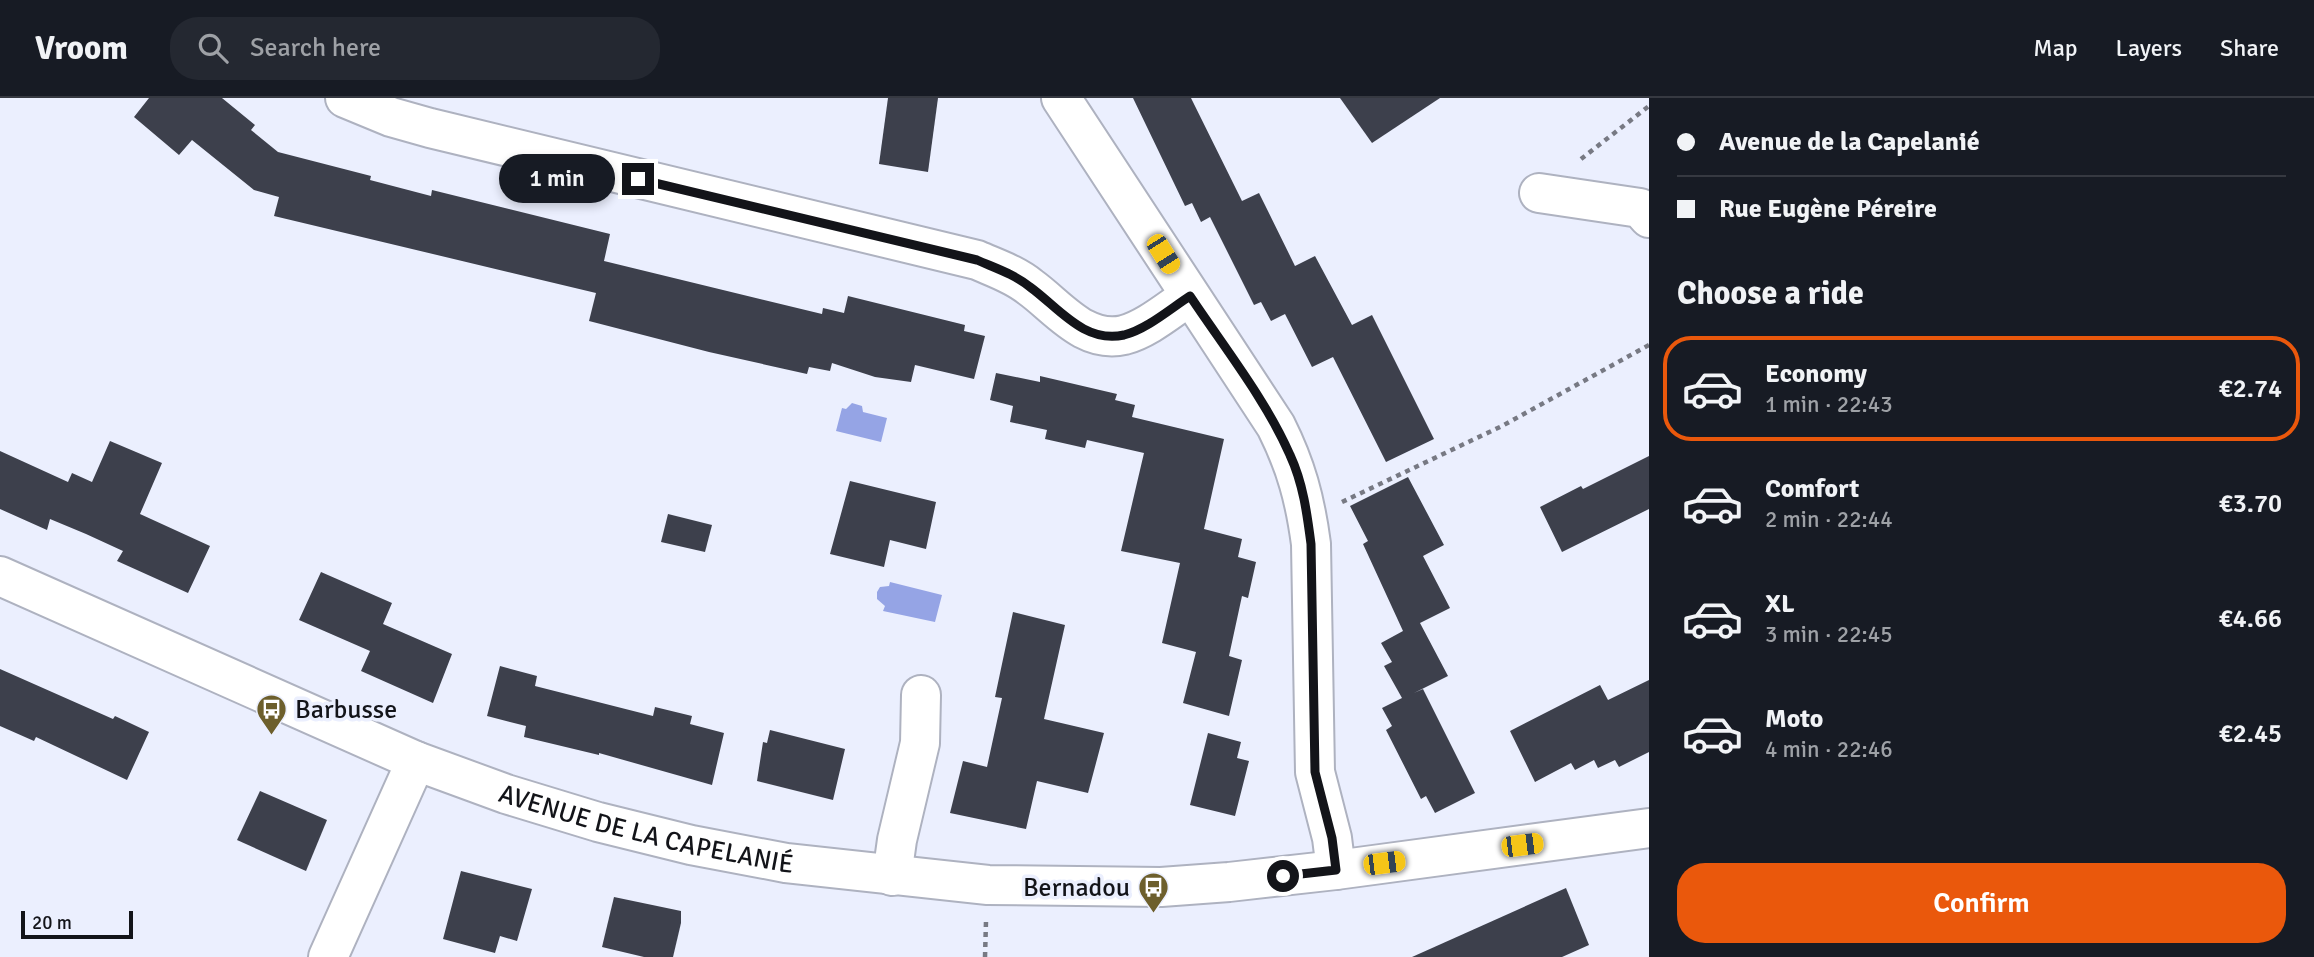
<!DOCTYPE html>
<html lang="en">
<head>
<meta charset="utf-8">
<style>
  :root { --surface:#171b24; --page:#242831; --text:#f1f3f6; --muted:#9ea1a6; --line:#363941; --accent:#ea580c }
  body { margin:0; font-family:Signika,sans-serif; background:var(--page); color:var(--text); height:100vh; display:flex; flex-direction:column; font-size:26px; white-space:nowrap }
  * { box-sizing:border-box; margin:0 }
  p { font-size:23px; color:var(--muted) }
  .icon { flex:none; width:38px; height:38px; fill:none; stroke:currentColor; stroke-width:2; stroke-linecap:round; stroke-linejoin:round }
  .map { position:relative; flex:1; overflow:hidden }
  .side { display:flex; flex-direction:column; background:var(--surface); width:665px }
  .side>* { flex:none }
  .hud { display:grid; align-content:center; height:154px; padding:0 28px; background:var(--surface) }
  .scale { position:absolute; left:21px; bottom:18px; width:112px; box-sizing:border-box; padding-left:7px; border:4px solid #131419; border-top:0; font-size:19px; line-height:24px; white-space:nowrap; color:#131419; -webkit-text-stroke:5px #ebeffe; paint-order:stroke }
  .end { position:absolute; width:32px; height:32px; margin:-16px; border:9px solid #131419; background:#fff; box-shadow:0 0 0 4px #fff }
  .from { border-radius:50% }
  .bubble { position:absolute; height:49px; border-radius:24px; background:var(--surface); box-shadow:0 4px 10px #0003; font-size:23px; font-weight:600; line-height:49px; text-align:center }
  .car { position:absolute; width:21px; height:42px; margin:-21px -10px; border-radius:9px; box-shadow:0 0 5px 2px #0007; background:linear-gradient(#f5c518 24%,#345 0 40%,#f5c518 0 76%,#345 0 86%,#f5c518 0) }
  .hud b { display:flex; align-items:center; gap:24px; height:66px; font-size:26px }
  .hud b+b { border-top:2px solid var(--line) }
  .hud i { width:18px; height:18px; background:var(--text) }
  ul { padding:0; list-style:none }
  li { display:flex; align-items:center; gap:21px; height:105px; margin:0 14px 10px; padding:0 14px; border:4px solid transparent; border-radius:28px }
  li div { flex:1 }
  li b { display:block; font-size:26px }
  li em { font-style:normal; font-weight:600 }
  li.selected { border-color:var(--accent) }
  li>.icon { width:63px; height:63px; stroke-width:1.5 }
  h2 { padding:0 28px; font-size:32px; line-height:84px }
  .action { display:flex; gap:14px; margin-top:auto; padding:14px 28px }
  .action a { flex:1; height:80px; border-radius:28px; background:var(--accent); color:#fff; font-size:28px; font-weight:600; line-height:80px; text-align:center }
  header { display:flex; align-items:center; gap:42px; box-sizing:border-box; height:98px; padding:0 35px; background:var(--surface); border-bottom:2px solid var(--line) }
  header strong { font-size:33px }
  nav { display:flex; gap:38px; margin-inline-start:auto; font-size:24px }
  .search { width:490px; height:63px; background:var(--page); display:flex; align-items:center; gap:18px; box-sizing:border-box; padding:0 24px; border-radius:28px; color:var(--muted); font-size:26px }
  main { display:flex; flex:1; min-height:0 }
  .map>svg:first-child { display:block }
  .water { fill:#95a4e5 }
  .building { fill:#3d404c }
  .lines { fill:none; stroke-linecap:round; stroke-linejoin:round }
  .minor-casing { stroke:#aeb2c0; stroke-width:42 }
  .path { stroke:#777983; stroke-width:4.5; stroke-dasharray:5 5; stroke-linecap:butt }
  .minor { stroke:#fff; stroke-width:38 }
  .route { stroke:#131419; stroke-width:9 }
  .labels { text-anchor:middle; stroke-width:7; stroke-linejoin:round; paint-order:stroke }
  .poi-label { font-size:26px; fill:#131419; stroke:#ebeffe; text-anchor:start }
  .street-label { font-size:26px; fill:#131419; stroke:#ebeffe }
</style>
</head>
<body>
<header>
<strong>Vroom</strong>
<div class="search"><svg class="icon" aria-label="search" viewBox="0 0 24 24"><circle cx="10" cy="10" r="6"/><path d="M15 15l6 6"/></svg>Search here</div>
<nav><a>Map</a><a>Layers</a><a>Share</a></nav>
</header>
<main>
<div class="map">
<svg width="1649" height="859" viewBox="0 0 1649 859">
  <rect width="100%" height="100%" fill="#ebeffe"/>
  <g class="water">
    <path d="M852,305l10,3 1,6 24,6 -6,24 -45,-11 6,-23 4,1z"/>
    <path d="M890,484l52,13 -7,27 -52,-11 2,-5 -8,-7v-7l3,-5 9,-1z"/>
  </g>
  <g class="building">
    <path d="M149,0h73l33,27 -4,5 27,22 93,24 -1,4 61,16 1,-6 178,44 -6,27 218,53 1,-6 21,5 4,-17 117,29 -1,6 21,5 -11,43 -59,-14 -4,17 -36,-5 -43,-14 -2,8 -21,-4 -2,7 -98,-22 -120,-31 7,-28 -322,-77 5,-19 -25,-7 -62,-50 -13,15 -45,-38z"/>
    <path d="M888,0h50l-10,74 -49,-8z"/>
    <path d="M1133,0h58l51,103 17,-8 36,73 20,-10 37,69 20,-10 62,124 -48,23 -53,-105 -21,10 -27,-53 -14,7 -10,-19 -7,3 -44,-88 -9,5 -9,-19 -7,3z"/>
    <path d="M1340,0h100l-68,45z"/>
    <path d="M996,275l44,9v-6l77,18 -2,6 20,5 -3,12 92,22 -20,90 38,10 -4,18 18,5 -8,36 -6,-2 -13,60 13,4 -13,56 -46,-13 13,-51 -34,-9 18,-80 -59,-12 23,-98 -57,-13 -2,8 -40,-9 2,-9 -37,-8 3,-16 -23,-6z"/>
    <path d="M110,343l52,22 -22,51 70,32 -22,47 -71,-32 6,-10 -37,-17 -36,-15 -3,11 -47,-21v-58l68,31 4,-9 20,9z"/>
    <path d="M1649,358v53l-87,43 -22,-45 41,-21 2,3z"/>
    <path d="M1408,379l36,68 -21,11 27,52 -30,15 28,53 -34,17 9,-4 52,104 -40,20 -9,-17 -5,3 -35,-69 6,-4 -10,-18 20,-10 -18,-32 8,-4 -11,-19 22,-12 -40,-87 5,-3 -18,-35z"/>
    <path d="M850,383l86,21 -10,47 -36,-9 -6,27 -54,-13z"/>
    <path d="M668,416l44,11 -7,27 -44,-10z"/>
    <path d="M321,474l71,31 -9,21 69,30 -19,49 -72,-32 9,-20 -71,-31z"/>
    <path d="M1013,514l52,13 -21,94 60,14 -16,60 -51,-12 -11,48 -76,-16 13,-52 24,6 15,-69 -7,-1z"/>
    <path d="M500,568l37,10 -2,10 118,30 2,-9 37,9 -2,8 34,9 -12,52 -113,-32v2l-75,-18 2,-11 -39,-10z"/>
    <path d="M0,571l113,50 2,-3 34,16 -22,48 -91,-43 -2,4 -34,-15z"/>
    <path d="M1649,582v72l-30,15 -4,-7 -17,8 -4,-8 -19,10 -4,-7 -36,19 -25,-51 90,-46 8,15z"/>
    <path d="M770,632l75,19 -12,51 -76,-19 6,-39 4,1z"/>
    <path d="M1208,635l33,9 -4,16 12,3 -14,55 -45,-11z"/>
    <path d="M260,693l67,29 -21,51 -69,-31z"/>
    <path d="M461,773l71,18 -15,52 -17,-5 -5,17 -52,-14z"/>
    <path d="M1566,790l23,57 -27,12h-150z"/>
    <path d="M614,799l67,14v12l-8,34h-29l-42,-10z"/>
  </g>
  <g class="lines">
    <defs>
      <g id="minor">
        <path d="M345,0l46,19 39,11 547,132c18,8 37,14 53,27 28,20 54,57 94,48 23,-6 46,-26 66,-39"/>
        <path d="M1061,0l215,328c20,40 29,73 35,118l4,228 17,66 4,32"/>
        <path d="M1539,95l101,15 9,10"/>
        <path id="s1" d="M0,478l416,185 90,33 92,28 93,23 95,18 202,22 173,2 68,-5 107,-12 313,-42"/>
        <path d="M892,778l5,-36 23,-97 1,-48"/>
        <path d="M328,859l88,-196"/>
      </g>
    </defs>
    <use href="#minor" class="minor-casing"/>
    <g class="path">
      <path d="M1581,61l68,-53"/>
      <path d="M1342,404l160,-76 147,-81"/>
      <path d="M985,859l1,-36"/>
    </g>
    <use href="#minor" class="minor"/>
  </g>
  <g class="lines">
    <path class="route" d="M638,81l339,81c18,8 37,14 53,27 28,20 54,57 94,48 23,-6 46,-26 66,-39 34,51 76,104 100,159 13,28 17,58 21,89l4,228 17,66 4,32 -53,6"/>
  </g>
  <defs>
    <symbol id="bus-pin" viewBox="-11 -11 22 30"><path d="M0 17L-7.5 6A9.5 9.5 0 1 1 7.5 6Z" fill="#6d5f2c" stroke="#ebeffe"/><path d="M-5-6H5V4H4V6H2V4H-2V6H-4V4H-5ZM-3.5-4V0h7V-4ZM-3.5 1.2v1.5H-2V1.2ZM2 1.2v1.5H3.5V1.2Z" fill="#fff"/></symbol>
  </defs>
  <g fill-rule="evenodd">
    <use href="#bus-pin" x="254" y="594" width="35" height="47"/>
    <use href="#bus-pin" x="1136" y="772" width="35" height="47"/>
  </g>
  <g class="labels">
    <g class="poi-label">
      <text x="295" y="620">Barbusse</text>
      <text x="1130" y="798" text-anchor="end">Bernadou</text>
    </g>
    <g class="street-label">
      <text dy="9" stroke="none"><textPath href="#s1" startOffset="696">AVENUE DE LA CAPELANIÉ</textPath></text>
    </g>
  </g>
</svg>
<div class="scale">20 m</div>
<i class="end from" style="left:1283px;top:778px"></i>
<i class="end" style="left:638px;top:81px"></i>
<div class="bubble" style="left:499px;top:56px;width:116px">1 min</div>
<i class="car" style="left:1163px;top:156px;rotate:148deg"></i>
<i class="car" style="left:1522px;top:747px;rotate:83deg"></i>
<i class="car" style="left:1384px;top:765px;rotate:83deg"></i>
</div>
<section class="side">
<div class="hud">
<b><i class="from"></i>Avenue de la Capelanié</b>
<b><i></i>Rue Eugène Péreire</b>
</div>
<h2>Choose a ride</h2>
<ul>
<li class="selected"><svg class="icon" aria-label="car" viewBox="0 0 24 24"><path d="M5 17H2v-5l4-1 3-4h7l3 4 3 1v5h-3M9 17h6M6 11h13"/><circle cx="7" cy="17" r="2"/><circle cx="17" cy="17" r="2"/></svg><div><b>Economy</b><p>1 min · 22:43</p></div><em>€2.74</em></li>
<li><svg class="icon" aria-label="car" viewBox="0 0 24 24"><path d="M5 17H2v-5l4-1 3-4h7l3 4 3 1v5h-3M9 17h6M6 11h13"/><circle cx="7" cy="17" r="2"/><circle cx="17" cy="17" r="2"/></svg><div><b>Comfort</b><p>2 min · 22:44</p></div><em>€3.70</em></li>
<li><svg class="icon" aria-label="car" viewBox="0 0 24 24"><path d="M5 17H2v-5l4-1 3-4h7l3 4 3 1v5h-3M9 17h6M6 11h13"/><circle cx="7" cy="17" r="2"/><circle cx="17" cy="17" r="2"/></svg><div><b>XL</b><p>3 min · 22:45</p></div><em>€4.66</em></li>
<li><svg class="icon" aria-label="car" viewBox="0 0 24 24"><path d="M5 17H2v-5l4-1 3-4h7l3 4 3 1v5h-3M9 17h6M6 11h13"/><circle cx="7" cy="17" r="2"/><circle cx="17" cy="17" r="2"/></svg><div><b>Moto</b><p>4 min · 22:46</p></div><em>€2.45</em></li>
</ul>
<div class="action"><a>Confirm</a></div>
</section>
</main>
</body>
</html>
